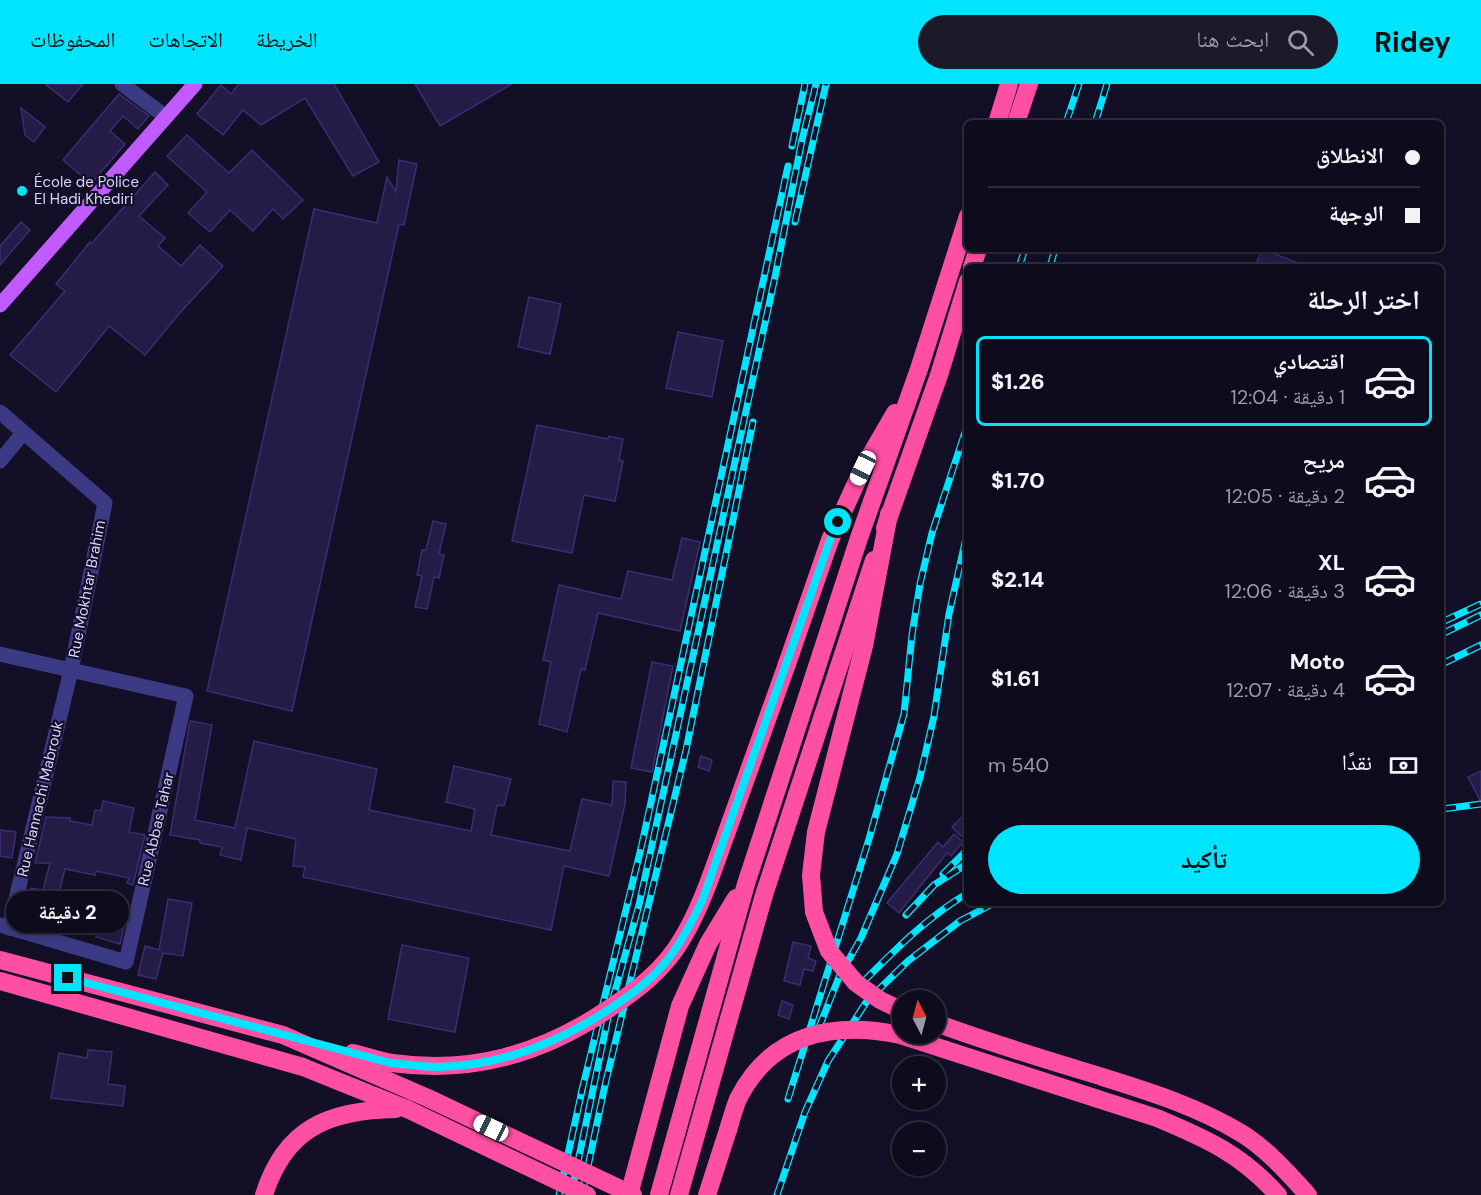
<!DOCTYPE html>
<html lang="ar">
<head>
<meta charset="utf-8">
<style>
  :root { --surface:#0e0b1c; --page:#1c1929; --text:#f1f3f6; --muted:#9b9ba3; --line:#2e2b3b; --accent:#00e5ff }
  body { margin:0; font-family:"DM Sans","Noto Naskh Arabic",sans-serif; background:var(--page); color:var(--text); direction:rtl; height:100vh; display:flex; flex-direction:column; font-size:22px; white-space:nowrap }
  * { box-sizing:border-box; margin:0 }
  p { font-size:20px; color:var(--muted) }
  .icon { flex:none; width:33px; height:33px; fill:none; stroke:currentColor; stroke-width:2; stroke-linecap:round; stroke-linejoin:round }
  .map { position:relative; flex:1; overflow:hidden; direction:ltr }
  .details { position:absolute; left:964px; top:180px; width:480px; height:642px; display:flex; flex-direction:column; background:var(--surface); border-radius:9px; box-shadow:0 3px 9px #0003,0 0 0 2px var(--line); direction:rtl }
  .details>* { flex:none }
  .banner { position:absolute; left:964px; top:36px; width:480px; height:132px; border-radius:9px; box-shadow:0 3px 9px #0003,0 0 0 2px var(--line); direction:rtl; display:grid; align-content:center; height:132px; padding:0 24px; background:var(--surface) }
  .needle { width:39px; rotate:354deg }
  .tools { position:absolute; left:892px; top:906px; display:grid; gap:12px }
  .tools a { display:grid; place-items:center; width:54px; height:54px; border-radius:50%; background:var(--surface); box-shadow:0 3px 9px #0003,0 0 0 2px var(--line); font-size:30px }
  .end { position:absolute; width:27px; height:27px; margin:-14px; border:8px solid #00e5ff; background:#111; box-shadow:0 0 0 3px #111 }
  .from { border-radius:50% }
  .bubble { position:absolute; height:42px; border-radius:21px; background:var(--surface); box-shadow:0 3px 9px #0003,0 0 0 2px var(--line); font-size:20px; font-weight:800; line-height:42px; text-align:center; direction:rtl }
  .car { position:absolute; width:18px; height:36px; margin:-18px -9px; border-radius:8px; box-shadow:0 0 4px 2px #0007; background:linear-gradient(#fff 24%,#345 0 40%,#fff 0 76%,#345 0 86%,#fff 0) }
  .banner b { display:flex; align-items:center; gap:21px; height:57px; font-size:22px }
  .banner b+b { border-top:2px solid var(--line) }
  .banner i { width:15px; height:15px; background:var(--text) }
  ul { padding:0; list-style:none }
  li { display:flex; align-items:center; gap:18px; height:90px; margin:0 12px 9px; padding:0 12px; border:3px solid transparent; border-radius:9px }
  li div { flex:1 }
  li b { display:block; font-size:22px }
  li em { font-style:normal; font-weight:800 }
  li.current { border-color:var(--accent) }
  li>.icon { width:54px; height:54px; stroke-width:1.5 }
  h2 { padding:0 24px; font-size:27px; line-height:72px }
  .pay { display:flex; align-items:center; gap:15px; height:66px; padding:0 24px; font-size:22px }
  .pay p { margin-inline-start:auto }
  .primary-button { display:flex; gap:12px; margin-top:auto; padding:12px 24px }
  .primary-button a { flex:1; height:69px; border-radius:36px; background:var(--accent); color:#111; font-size:24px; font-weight:800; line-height:69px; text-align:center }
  header { display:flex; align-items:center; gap:36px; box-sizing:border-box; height:84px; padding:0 30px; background:var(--accent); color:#111 }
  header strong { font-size:28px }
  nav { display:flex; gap:33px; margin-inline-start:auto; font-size:21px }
  .search { width:420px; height:54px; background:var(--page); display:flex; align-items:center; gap:15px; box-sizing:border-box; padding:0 21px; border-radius:33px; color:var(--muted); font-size:22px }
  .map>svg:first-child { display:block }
  .building { fill:#241b47; stroke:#3b2d73; stroke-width:1.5 }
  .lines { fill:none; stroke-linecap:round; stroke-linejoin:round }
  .street { stroke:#3d3a85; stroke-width:15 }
  .primary { stroke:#c25bff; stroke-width:15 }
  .highway { stroke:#ff4fa3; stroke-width:18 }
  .rail-casing { stroke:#00e5ff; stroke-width:7 }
  .rail { stroke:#130f26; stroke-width:4.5; stroke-dasharray:14; stroke-linecap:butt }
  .highway-bridge { stroke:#ff4fa3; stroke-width:18 }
  .route { stroke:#00e5ff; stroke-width:8 }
  .poi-dot { fill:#00e5ff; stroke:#130f26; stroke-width:2 }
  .labels { text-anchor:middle; stroke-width:4.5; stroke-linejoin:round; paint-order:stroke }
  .poi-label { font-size:15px; fill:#d9d4ff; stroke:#130f26; text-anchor:start }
  .street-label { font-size:15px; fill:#d9d4ff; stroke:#130f26 }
</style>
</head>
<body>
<header>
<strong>Ridey</strong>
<div class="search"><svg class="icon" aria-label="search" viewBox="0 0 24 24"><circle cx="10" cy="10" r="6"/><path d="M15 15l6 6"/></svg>ابحث هنا</div>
<nav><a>الخريطة</a><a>الاتجاهات</a><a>المحفوظات</a></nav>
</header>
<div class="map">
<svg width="1481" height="1111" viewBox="0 0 1481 1111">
  <rect width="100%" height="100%" fill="#130f26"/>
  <g class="building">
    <path d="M45,0h38l-15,18z"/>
    <path d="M239,0h95l45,78 -26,14 -48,-78 -44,27 -18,-15 -20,25 -26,-21 24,-29 10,9z"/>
    <path d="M415,0h97l-72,42z"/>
    <path d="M119,10l30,22 -11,13 -15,-13 -13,15 15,13 -34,40 -28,-24z"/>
    <path d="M21,24l24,19 -11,15 -9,-7z"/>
    <path d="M187,51l42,38 23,-23 51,50 -20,19 -10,-10 -20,22 -23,-21 -20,22 -22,-19 19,-21 -40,-36z"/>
    <path d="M399,76l18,4 -13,61 -5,-1 -107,487 -85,-20 107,-482 63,14 10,-46 9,15z"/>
    <path d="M155,88l13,13 -29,31 26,22 -7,8 23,20 19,-21 23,21 -45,49 -33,40 -36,-29 -53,66 -46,-37 55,-64 -9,-7 34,-42 1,2z"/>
    <path d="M21,138l9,8 -30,35v-19z"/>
    <path d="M1262,165l44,17v1h-51z"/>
    <path d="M529,213l32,7 -11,50 -32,-7z"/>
    <path d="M678,248l45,9 -11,56 -46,-9z"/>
    <path d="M537,341l71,14 1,-3 14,3 -4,21 4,1 -8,40 -31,-6 -12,58 -60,-12z"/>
    <path d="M433,437l13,3 -7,30 5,1 -5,23 -5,-1 -7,32 -12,-2 7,-31 -5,-1 5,-25h4z"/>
    <path d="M682,454l18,4 -20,89 -82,-18 -13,57 -4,-1 -14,63 -28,-8 12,-62 -8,-2 16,-75 62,14 7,-28 44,9z"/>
    <path d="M652,578l21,4 -21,106 -21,-4z"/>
    <path d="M190,637l22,4 -17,95 40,8 19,-87 123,28 -8,41 102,21 4,-22 -29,-7 8,-36 57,13 -7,27 -7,-1 -6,30 79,16 12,-52 30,6 1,-24 13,1 -1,22 -16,72 -45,-10 -13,64 -248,-53 2,-10 -12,-1 3,-27 -49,-11 -6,32 -21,-5 2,-8 -22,-4v-3l-30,-5z"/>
    <path d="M701,672l11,4 -3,11 -11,-4z"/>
    <path d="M1481,687v31l-13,-25z"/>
    <path d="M103,717l31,7 -5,24 16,3 -12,50 -6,-2 2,-5 -33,-7 -1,4 -30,-6 -7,28 19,3 -1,9 7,1 -4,22 -25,-4 3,-14 -31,-7 5,-19 12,2 7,-27h-15l11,-46 24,1v3l22,4 3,-15 6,1z"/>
    <path d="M968,727v18l-7,7 -9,-9z"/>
    <path d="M0,746l16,2 -4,26 -12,-2z"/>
    <path d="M954,750l9,8 -12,14 -4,-3 -48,60 -12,-10 51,-61 5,5z"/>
    <path d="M168,815l24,4 -9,53 -20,-3 -7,26 -18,-4 7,-29 14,4z"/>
    <path d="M104,823l23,6 -7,31 -24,-7z"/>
    <path d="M793,858l18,4 -3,12 8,3 -3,10 -9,-2 -4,16 -16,-4z"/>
    <path d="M402,861l67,13 -14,74 -67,-13z"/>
    <path d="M782,917l11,4 -4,14 -11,-4z"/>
    <path d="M88,966l24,2 -4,32 17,2 -2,20 -72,-8 8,-45 28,5z"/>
  </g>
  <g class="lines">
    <g class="street">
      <path d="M122,0l44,33"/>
      <path d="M0,328l105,91 -34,167 -62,258"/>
      <path d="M0,377l23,-28"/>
      <path d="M0,570l186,42 -60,266 -126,-37"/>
    </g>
    <path class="primary" d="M0,221l195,-221"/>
    <g class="highway">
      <path d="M997,39l12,-39"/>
      <path d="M1016,39l13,-39"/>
      <path d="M972,183l6,-18"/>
      <path d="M885,444l54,-153 29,-94"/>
      <path d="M787,580l43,-124 33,-72 32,-55"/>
      <path d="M0,876l283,75 147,64"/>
      <path d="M0,897l303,86 104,42"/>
      <path d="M936,939c52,19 104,35 157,51 51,16 102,31 148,59 26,16 47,40 67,62"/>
      <path d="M264,1111c21,-67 65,-85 132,-86"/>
      <path d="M629,1111l51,-189 28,-62 28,-46"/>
      <path d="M659,1111l87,-311 113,-346 60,-169 49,-153"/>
      <path d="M679,1111l85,-300 110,-335"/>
      <path d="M707,1111l21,-65"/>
    </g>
    <defs>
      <g id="rail">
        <path d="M1066,39l13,-39"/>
        <path d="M1095,39l12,-39"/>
        <path d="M792,62l13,-62"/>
        <path d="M795,138l31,-138"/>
        <path d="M1019,183l6,-18"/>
        <path d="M1050,183l5,-18"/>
        <path d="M1442,538l39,-18"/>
        <path d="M1442,550l39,-19"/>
        <path d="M1442,580l39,-19"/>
        <path d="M1442,725l39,-5"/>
        <path d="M943,790l25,-25"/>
        <path d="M906,831l28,-30 34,-22"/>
        <path d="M862,899c33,-33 65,-66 106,-90"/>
        <path d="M818,946l21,-53 22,-39 36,-84 23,-77 14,-61 15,-102 19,-85"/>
        <path d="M581,1010l61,-250 146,-678"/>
        <path d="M788,1015l81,-260 35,-125 8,-79 8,-51 12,-51 36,-110"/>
        <path d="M559,1111l24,-109"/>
        <path d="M571,1111l38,-182 30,-108 136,-628 27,-137 14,-56"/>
        <path d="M582,1111l23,-110 81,-335 67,-328"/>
        <path d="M777,1111l28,-83 23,-51 39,-60 41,-40 52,-40 34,-18"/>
      </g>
    </defs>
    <use href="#rail" class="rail-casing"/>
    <use href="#rail" class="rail"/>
    <g class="highway-bridge">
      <path d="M889,430l-25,132 -48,186 -5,43 3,37 15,39 27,32 24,17 23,11"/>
      <path d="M353,969c13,3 26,8 39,10 80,11 149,-9 215,-53 29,-19 57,-40 75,-71 21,-35 33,-75 47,-113 19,-54 39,-108 58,-162"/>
      <path d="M430,1015l203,96"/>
      <path d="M407,1025l180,86"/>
      <path d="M728,1046c3,-10 6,-21 10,-31 33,-66 96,-78 162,-64l257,83c50,21 84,36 121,77"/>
    </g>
  </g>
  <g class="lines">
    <path class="route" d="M68,894l323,85c15,1 31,4 46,4 63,-1 119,-23 171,-57 21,-14 40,-27 56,-46 16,-19 27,-41 38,-63l128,-361 8,-18"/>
  </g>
  <circle class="poi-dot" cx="22" cy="107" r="6"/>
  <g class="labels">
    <g class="poi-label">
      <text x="34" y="103">École de Police<tspan x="34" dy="17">El Hadi Khediri</tspan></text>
    </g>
    <g class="street-label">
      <text transform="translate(87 505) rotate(-79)" y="5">Rue Mokhtar Brahim</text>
      <text transform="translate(40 715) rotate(-77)" y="5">Rue Hannachi Mabrouk</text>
      <text transform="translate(156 745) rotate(-77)" y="5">Rue Abbas Tahar</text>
    </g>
  </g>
</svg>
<div class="tools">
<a><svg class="needle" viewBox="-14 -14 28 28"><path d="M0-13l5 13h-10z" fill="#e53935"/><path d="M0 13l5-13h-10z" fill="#9b9ba3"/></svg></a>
<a>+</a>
<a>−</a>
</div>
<i class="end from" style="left:838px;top:438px"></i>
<i class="end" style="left:68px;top:894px"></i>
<div class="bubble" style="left:6px;top:807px;width:123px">2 دقيقة</div>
<i class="car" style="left:863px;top:384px;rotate:205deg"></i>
<i class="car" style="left:491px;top:1044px;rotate:295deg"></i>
<div class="banner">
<b><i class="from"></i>الانطلاق</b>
<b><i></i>الوجهة</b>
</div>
<section class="details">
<h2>اختر الرحلة</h2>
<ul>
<li class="current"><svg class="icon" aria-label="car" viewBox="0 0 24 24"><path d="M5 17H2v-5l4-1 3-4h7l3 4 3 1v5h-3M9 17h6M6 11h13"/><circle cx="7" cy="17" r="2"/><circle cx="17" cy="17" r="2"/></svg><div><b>اقتصادي</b><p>1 دقيقة · 12:04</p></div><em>$1.26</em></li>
<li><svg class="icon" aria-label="car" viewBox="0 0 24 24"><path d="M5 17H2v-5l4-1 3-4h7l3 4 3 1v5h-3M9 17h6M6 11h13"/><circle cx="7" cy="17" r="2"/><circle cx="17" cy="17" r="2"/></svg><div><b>مريح</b><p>2 دقيقة · 12:05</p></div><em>$1.70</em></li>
<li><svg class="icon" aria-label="car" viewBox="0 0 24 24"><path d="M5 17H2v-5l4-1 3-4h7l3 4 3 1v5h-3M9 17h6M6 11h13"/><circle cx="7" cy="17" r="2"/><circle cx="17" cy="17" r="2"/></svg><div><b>XL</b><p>3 دقيقة · 12:06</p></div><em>$2.14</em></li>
<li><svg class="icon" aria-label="car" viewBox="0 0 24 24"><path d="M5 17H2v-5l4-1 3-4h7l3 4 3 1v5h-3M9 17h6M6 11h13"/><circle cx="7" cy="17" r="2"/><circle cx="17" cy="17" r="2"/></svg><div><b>Moto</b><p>4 دقيقة · 12:07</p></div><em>$1.61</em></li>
</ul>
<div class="pay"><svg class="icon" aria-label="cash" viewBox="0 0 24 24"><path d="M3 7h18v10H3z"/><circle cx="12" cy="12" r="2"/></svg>نقدًا<p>540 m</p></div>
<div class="primary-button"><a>تأكيد</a></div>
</section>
</div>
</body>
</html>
